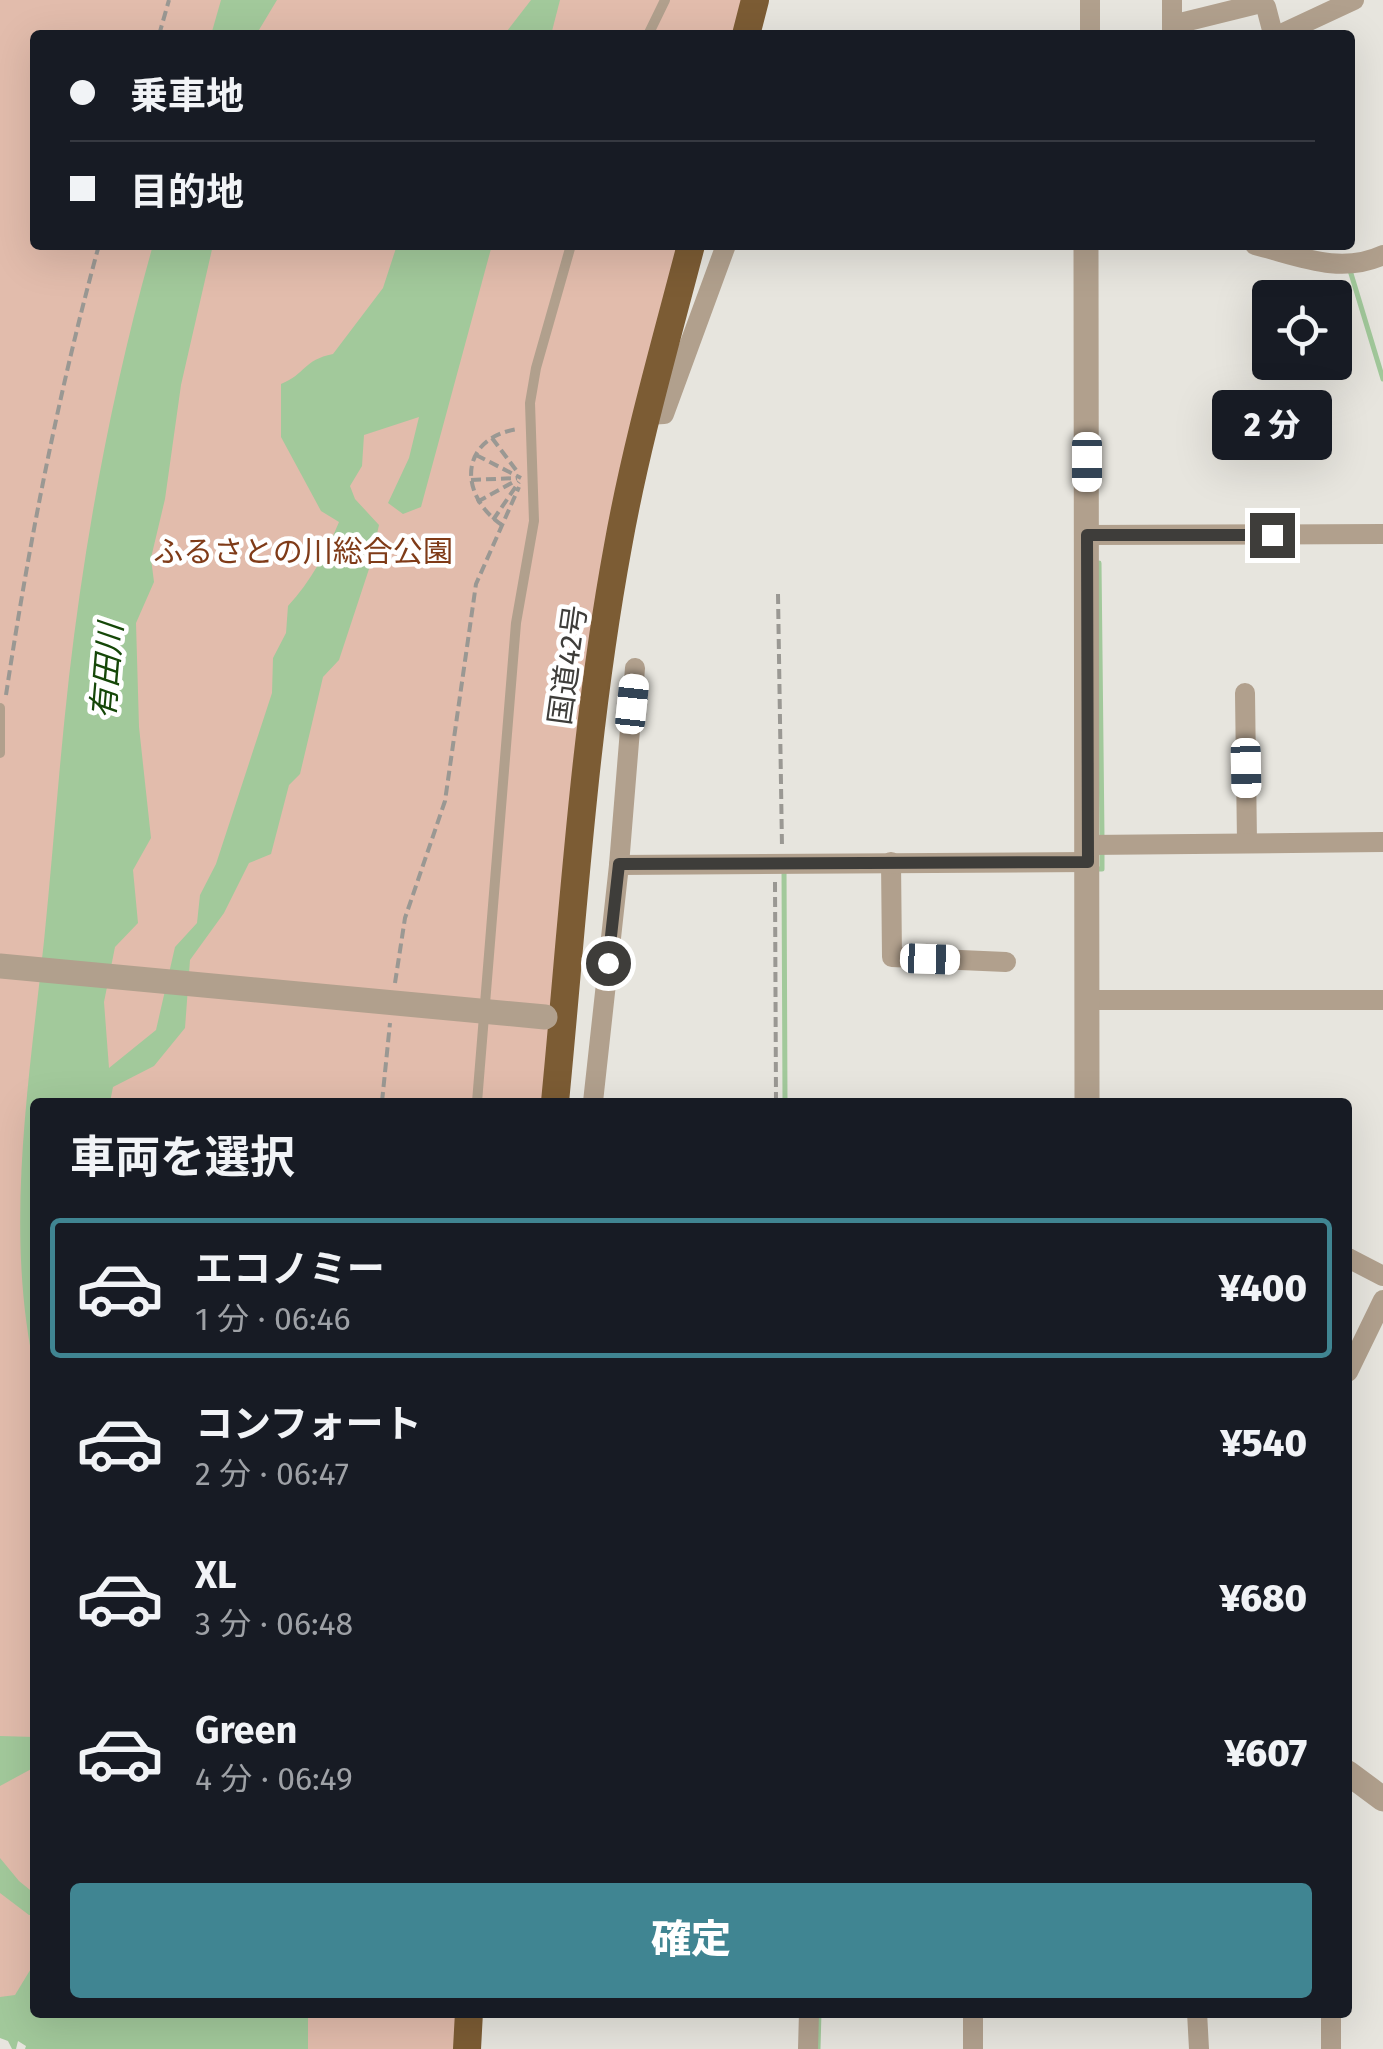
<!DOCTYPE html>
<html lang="ja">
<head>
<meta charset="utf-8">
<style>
  :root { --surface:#171b24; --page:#20242c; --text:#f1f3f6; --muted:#9ea1a6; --line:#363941; --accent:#408592 }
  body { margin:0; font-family:"Fira Sans","Noto Sans JP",sans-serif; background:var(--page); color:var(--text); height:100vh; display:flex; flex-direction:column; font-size:38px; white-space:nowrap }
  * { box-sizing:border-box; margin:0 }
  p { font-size:32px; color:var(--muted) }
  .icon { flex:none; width:55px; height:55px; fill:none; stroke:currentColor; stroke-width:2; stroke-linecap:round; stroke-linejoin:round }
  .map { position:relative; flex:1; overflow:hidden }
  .side { position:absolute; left:30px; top:1098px; width:1322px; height:920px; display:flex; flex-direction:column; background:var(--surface); border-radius:10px; box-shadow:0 10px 40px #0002 }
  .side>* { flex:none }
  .guide { position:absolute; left:30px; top:30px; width:1325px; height:220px; border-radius:10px; box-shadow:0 10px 40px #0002; display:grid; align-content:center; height:220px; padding:0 40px; background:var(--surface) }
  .buttons { position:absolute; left:1252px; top:280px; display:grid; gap:20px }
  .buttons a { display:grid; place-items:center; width:100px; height:100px; border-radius:10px; background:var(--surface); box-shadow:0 10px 40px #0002; font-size:50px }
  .end { position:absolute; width:45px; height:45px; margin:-22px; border:12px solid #3e3d3a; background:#fff; box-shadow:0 0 0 5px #fff }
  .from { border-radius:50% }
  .bubble { position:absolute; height:70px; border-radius:10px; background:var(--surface); box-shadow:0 10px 40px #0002; font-size:32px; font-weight:800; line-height:70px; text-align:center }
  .car { position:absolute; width:30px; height:60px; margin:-30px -15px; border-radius:12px; box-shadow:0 0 8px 2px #0007; background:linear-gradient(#fff 24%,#345 0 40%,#fff 0 76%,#345 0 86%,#fff 0) }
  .guide b { display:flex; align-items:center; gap:35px; height:95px; font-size:38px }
  .guide b+b { border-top:2px solid var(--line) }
  .guide i { width:25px; height:25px; background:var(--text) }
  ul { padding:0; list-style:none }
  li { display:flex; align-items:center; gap:30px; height:140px; margin:0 20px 15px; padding:0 20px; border:5px solid transparent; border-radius:10px }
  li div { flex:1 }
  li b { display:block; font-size:38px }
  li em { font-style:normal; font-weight:800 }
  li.on { border-color:var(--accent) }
  li>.icon { width:90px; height:90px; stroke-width:1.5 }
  h2 { padding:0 40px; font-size:45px; line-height:120px }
  .action { display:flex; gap:20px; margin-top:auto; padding:20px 40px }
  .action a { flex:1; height:115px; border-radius:10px; background:var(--accent); color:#fff; font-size:40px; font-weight:800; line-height:115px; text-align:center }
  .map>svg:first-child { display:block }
  .green { fill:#e2bcac }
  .water { fill:#a2c99b }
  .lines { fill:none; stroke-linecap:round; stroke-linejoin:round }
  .stream { stroke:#a2c99b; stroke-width:5 }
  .path { stroke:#9a9893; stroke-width:4; stroke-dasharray:10 5; stroke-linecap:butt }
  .service { stroke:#b1a08d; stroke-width:10 }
  .minor { stroke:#b1a08d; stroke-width:20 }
  .tertiary { stroke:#b1a08d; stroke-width:25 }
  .trunk { stroke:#7c5c34; stroke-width:28 }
  .tertiary-bridge { stroke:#b1a08d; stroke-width:25 }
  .route { stroke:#3e3d3a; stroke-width:12 }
  .labels { text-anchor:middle; stroke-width:9; stroke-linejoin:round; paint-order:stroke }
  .park-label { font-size:30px; fill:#7f3b18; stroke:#fff }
  .street-label { font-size:30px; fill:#3e3d3a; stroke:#fff }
  .water-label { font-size:32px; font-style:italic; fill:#154708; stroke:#fff }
</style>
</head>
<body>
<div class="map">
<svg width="1383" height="2049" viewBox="0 0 1383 2049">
  <rect width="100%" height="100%" fill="#e7e5de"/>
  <path class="green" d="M0,0h750l-9,35h-706v210h652l-60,229 -81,628h-511v910l428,1 -1,36h-338l-124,-11z"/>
  <g class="water">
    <path d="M221,0h56l-21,35h-45z"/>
    <path d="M531,0h29l-9,35h-47z"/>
    <path d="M153,245h60l-32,140 -16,114 -14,59 3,24 -18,41 3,104 12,111 -18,32 5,53 -23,24 -11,55 5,66 47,-38 19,-83 22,-24 3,-28 16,-31 56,-171 1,-35 13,-25 2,-27c23,-25 38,-53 51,-84l-18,-11 -40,-74v-53c25,-10 22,-24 52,-30l50,-66 14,-43h95l-71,262 -18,7 -15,-11 21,-45 10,-41 -55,18 -2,31 -12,20 5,13 24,26 -10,44 -30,91 -16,17 -23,97 -11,11 -18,69 -22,9 -25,50 -34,47 -5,68 -31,38 -41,21 -3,15h-75v269c-31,-140 -6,-289 9,-430 9,-88 15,-176 25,-264 17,-146 44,-291 84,-432z"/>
    <path d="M0,1736l35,1v30l-35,19z"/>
    <path d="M0,1858l19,23 16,13v21h-6l-29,-22z"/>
    <path d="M35,1962v50l273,1v36h-283l1,-3 -8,-5 -2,8h-4l-4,-8 -8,-3v-41l15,-2z"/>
  </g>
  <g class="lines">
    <g class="stream">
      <path d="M1349,267l34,112"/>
      <path d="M1099,563l3,274"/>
      <path d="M784,867l1,235"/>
      <path d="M1094,869h8v-21"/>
      <path d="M818,2049l1,-37"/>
    </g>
    <g class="path">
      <path d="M159,35l10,-35"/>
      <path d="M492,438l27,36"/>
      <path d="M476,455l45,23"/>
      <path d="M471,480l46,-2"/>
      <path d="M477,502l40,-22"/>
      <path d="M493,520l26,-38"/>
      <path d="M502,525c-44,-30 -43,-87 16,-96"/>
      <path d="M778,594l4,253"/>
      <path d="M6,695c23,-152 52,-301 93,-450"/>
      <path d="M775,882l1,220"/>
      <path d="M395,983l10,-65 40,-117 31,-217 43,-97"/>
      <path d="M382,1102l8,-79"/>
    </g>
    <g class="service">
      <path d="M648,35l17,-35"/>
      <path d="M0,708v45"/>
      <path d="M477,1102l39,-479 18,-102 -4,-118 6,-35 35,-123"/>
    </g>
    <g class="minor">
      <path d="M1172,25l89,-22 5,4 6,23 4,5"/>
      <path d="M1281,34l73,-34"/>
      <path d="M1090,35v-35"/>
      <path d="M1172,35v-35"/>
      <path d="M1255,245c44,11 85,30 128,10"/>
      <path d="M647,415l17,-1 62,-169"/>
      <path d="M1087,535l296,-1"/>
      <path d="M1245,693l2,149"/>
      <path d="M1088,845l295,-3"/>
      <path d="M891,862l1,95 114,5"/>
      <path d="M619,865l469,-3"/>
      <path d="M1088,1000h295"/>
      <path d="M593,1102l26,-237 16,-197"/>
      <path d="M1348,1258l35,18"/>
      <path d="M1348,1372l35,-72"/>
      <path d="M973,2012v37"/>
      <path d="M1197,2012l2,37"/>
      <path d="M1331,2012v37"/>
      <path d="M808,2049l1,-37"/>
    </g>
    <g class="tertiary">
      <path d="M1086,245l1,857"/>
      <path d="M1348,1773l35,26"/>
    </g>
    <g class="trunk">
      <path d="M746,35l9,-35"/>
      <path d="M555,1102c18,-185 29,-372 63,-556 18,-101 47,-201 73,-301"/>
      <path d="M467,2049l2,-37"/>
    </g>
    <path class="tertiary-bridge" d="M0,966l545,51"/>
  </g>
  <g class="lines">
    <path class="route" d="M608,963l11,-99 469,-2 -1,-327h185"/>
  </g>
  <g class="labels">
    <g class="park-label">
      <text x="303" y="562">ふるさとの川総合公園</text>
    </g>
    <g class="street-label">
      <text transform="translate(568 665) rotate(-82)" y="10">国道42号</text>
    </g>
    <g class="water-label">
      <text transform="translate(107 671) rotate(-85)" y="11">有田川</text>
    </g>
  </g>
</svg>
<div class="buttons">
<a><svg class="icon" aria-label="locate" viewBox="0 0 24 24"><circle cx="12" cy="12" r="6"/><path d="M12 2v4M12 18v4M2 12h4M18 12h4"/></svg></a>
</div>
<i class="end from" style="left:608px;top:963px"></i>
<i class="end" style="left:1272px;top:535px"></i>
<div class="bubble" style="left:1212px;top:390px;width:120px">2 分</div>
<i class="car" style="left:1087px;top:462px;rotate:180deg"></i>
<i class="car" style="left:632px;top:704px;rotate:6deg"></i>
<i class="car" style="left:1246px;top:768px;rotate:179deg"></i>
<i class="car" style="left:930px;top:959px;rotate:92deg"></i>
<div class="guide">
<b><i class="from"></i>乗車地</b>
<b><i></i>目的地</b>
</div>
<section class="side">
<h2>車両を選択</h2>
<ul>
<li class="on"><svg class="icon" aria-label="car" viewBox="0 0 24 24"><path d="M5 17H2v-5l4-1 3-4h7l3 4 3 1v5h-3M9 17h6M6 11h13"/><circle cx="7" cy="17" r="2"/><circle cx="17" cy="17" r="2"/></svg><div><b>エコノミー</b><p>1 分 · 06:46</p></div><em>¥400</em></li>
<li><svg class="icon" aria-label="car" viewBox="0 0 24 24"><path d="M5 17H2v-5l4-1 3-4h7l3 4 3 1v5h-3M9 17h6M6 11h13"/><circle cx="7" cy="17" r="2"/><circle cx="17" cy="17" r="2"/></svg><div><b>コンフォート</b><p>2 分 · 06:47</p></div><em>¥540</em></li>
<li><svg class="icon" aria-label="car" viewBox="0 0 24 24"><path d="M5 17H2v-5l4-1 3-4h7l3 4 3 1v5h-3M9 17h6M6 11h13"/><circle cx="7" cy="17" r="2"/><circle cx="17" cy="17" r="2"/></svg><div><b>XL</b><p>3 分 · 06:48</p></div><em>¥680</em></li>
<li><svg class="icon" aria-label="car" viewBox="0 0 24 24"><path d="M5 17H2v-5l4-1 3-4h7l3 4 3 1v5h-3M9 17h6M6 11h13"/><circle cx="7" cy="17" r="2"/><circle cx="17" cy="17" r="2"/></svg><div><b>Green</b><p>4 分 · 06:49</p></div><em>¥607</em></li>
</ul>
<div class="action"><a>確定</a></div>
</section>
</div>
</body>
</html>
